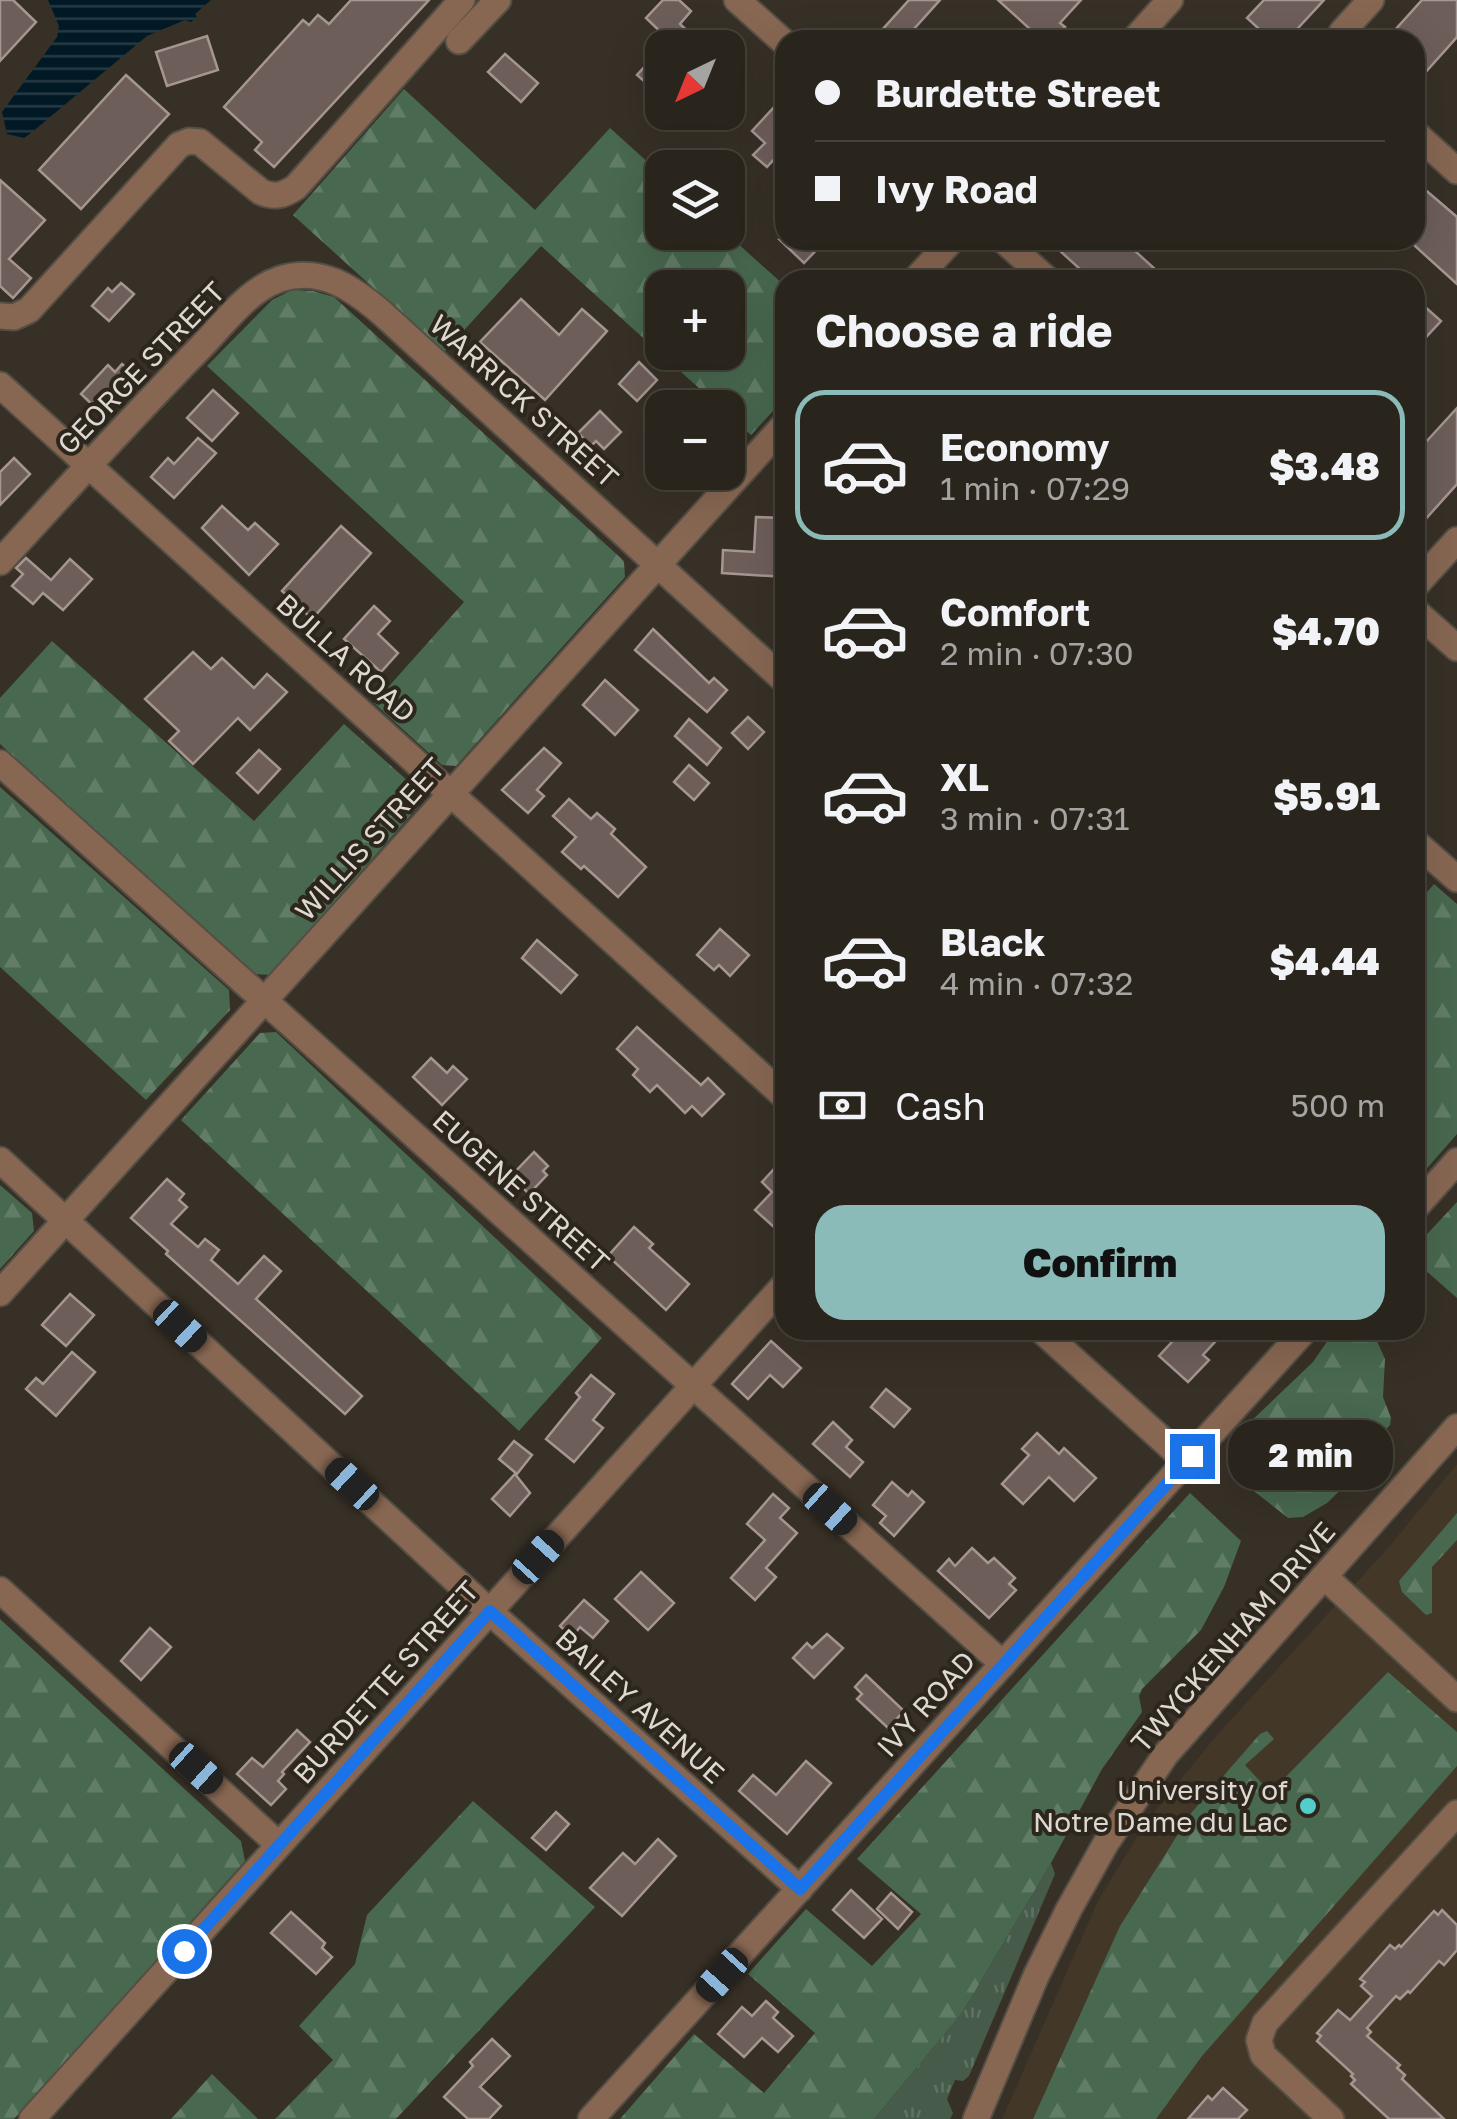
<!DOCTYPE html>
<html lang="en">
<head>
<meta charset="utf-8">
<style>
  :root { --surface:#29241c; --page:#312c25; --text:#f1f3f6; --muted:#a5a4a3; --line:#45413b; --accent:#8bbbb9 }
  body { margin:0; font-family:"Golos Text",sans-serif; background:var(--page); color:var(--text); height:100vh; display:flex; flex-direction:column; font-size:38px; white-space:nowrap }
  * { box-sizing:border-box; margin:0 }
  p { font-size:32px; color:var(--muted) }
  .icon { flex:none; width:55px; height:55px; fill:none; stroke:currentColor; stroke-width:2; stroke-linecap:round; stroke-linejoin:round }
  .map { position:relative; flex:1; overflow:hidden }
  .sheet { position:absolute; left:775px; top:270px; width:650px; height:1070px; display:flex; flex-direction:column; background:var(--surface); border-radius:30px; box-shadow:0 10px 40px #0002,0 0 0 2px var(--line) }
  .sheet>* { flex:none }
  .banner { position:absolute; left:775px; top:30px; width:650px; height:220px; border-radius:30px; box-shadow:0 10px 40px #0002,0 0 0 2px var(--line); display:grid; align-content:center; height:220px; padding:0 40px; background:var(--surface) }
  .needle { width:65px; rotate:223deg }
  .tools { position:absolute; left:645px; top:30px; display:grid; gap:20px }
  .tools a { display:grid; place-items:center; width:100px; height:100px; border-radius:20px; background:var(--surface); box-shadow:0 10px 40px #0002,0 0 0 2px var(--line); font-size:50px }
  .end { position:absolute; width:45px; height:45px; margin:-22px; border:12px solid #1a73e8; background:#fff; box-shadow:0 0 0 5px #fff }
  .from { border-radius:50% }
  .bubble { position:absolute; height:70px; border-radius:30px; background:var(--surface); box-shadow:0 10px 40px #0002,0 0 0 2px var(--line); font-size:32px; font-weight:800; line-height:70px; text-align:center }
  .car { position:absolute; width:30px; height:60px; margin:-30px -15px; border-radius:12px; box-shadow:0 0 8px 2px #0007; background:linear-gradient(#222 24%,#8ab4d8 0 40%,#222 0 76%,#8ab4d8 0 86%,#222 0) }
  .banner b { display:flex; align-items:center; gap:35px; height:95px; font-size:38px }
  .banner b+b { border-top:2px solid var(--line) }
  .banner i { width:25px; height:25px; background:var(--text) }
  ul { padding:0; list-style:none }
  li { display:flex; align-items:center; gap:30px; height:150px; margin:0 20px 15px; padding:0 20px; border:5px solid transparent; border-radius:30px }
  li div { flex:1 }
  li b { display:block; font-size:38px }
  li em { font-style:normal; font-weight:800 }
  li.on { border-color:var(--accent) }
  li>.icon { width:90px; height:90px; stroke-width:1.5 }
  h2 { padding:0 40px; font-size:45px; line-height:120px }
  .pay { display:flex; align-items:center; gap:25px; height:110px; padding:0 40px; font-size:38px }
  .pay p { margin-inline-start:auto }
  .action { display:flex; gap:20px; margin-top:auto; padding:20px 40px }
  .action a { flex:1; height:115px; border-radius:30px; background:var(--accent); color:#111; font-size:40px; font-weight:800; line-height:115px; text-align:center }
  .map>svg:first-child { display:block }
  .built { fill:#433727 }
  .grass { fill:url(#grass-tufts) }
  .forest { fill:url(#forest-firs); fill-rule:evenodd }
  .water { fill:url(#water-rules) }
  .building { fill:#6d5e5a; stroke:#a69691; stroke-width:2.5 }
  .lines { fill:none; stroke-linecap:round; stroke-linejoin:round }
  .minor-casing { stroke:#554e45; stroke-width:29 }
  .minor { stroke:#876752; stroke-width:25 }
  .route { stroke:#1a73e8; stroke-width:12 }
  .poi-dot { fill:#52cdcc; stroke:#2d261c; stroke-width:4 }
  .labels { text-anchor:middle; stroke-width:8; stroke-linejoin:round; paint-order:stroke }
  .street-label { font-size:28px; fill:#ddd8d1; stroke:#2d261c }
  .poi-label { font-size:28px; fill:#ddd8d1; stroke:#2d261c; text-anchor:end }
</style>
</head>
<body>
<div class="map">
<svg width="1457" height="2119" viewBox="0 0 1457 2119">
  <defs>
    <pattern id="grass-tufts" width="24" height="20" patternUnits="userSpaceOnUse" patternTransform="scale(2.5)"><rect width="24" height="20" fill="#465b4a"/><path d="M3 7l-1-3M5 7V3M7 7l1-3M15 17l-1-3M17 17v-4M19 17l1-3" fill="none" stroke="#607263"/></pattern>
    <pattern id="forest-firs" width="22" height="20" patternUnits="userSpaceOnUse" patternTransform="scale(2.5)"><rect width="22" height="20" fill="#48684f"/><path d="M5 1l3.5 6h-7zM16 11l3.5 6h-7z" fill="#627d67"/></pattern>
    <pattern id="water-rules" width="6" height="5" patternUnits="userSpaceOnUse" patternTransform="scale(2.5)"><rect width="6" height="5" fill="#001925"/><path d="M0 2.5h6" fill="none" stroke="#253a44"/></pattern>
  </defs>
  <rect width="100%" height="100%" fill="#373026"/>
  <path class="built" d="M1457,1464v655h-455l96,-218 46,-76 72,-89 172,-188z"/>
  <path class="grass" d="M1051,1863l4,11 -86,202 -6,5 -8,-1 -8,19 6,14 -3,6h-76l88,-106z"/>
  <g class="forest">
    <path d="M404,89l131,121 75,-82 52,47v57l64,1 59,53v112l-34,37 -23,-21v-6l-8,-1 -179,-161 -97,106 -151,-137zM662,288h66v64h-66z"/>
    <path d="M292,290l21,1 21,6 290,264 1,16 -169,189 -14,-1 -68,-62 90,-101 -257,-236 65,-66z"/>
    <path d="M52,641l202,180 90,-97 74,66 1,16 -149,169 -17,-1 -253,-230v-46z"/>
    <path d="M0,787l229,203 1,20 -84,90 -146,-133z"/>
    <path d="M1434,884l23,20v230l-42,48v-276z"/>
    <path d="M276,1032l326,306 -83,93 -338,-311 79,-87z"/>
    <path d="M0,1185l32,28 2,18 -34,38z"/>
    <path d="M1457,1202v96l-41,-36 -1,-15z"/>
    <path d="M1335,1330h37l13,29 -2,38 8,21 -1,7 -25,28 -12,25 -26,25 -24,14 -15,1 -38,-30 -8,-15 3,-46 68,-65z"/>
    <path d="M1190,1493l51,48 -17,46 -23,43 -59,59 -3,7 3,16 -40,57 -51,94 -89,150 -88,106h-254l74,-85 70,59 51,-60 -67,-59 58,-65 66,57 49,-52 -64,-55z"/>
    <path d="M1457,1513v27l-25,27v46l-6,2 -24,-23 -3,-11z"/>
    <path d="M0,1619l241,222 4,20 -231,258h-14z"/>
    <path d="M1388,1672l69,60v34l-255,290 -46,63h-123l87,-193 72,-114 68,-78 7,-3 7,8 -29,26 24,26 4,-1z"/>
    <path d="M473,1801l122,106 -199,212h-121l58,-59 -34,-34 56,-62 12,-49z"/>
    <path d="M212,2074l46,45h-87z"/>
  </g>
  <path class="water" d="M48,0h163l-16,14 2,3 -6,5 -6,-2 -38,16 -116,97 -7,5 -17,-4 -5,-22 55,-75 2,-11z"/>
  <g class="building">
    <path d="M0,0h13l23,22 -36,39z"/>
    <path d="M351,0h78l-155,167 -19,-17 7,-8 -38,-35 79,-87 6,5 9,-10 11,9z"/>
    <path d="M663,0h16l12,11 -11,13 25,24h-43v29l-10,11 -15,-13 32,-35 -23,-22z"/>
    <path d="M909,0h31l-36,40h-11l-11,-10z"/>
    <path d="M998,0h83l-21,23 5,4 -12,13h-11z"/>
    <path d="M1264,0h60l-37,40h-16l-24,-22z"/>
    <path d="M1422,0h35v37l-42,47v-44h-29z"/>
    <path d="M207,36l11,34 -51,16 -11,-34z"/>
    <path d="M505,54l33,29 -17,19 -33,-30z"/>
    <path d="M126,75l43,39 -88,95 -42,-39z"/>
    <path d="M776,105l9,9v33l-18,20 -14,-12 12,-12 -13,-12z"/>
    <path d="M0,180l45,40 -36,39 22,19 -18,20 -13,-12z"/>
    <path d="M1415,181l42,36v67l-42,-38z"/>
    <path d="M780,240h46l-22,23z"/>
    <path d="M1048,240h75l44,40h-75z"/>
    <path d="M121,283l13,11 -25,27 -17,-15 16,-18 4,4z"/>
    <path d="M1415,298l26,23 -26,28z"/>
    <path d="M521,299l38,36 23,-26 25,22 -62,69 -65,-58z"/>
    <path d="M639,362l18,18 -20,21 -18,-17z"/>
    <path d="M122,364l13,12 -34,37 -20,-19 27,-29 7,7z"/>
    <path d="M213,390l25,23 -26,28 -25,-23z"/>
    <path d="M1457,408v76l-42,47v-77z"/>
    <path d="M600,411l21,21 -17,17 -8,-8 -5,5 -13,-13z"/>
    <path d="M198,438l18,15 -42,45 -23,-21 17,-19 6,6z"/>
    <path d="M14,458l16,16 -30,31v-33z"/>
    <path d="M222,506l26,24 7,-7 23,21 -29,31 -47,-47z"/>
    <path d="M756,517l29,1v59l-63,-4 1,-23 31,2z"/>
    <path d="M341,526l30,27 -59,66 -30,-28z"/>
    <path d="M26,558l25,22 19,-21 22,20 -29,31 -20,-17 -10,11 -21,-18 11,-12 -7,-6z"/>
    <path d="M374,606l16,15 -12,13 20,19 -17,19 -37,-33z"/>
    <path d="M653,629l56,54 5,-5 13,12 -20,22 -72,-62z"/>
    <path d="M193,652l18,17 11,-11 32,30 13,-14 20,18 -37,38 -12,-12 -45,46 -24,-23 10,-10 -34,-32z"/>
    <path d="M605,680l33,30 -23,25 -32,-30z"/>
    <path d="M748,717l16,15 -16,17 -16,-16z"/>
    <path d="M689,719l32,29 -14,17 -32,-29z"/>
    <path d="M544,748l17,15 -24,27 7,6 -16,17 -26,-23z"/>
    <path d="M259,750l21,19 -22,24 -21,-20z"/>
    <path d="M689,765l20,18 -15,17 -20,-18z"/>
    <path d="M569,799l22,20 6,-6 18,16 -4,5 35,33 -28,30 -34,-31 -3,3 -19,-17 14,-15 -23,-21z"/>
    <path d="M720,929l29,26 -19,21 -11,-11 -5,5 -17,-15z"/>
    <path d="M537,940l40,35 -16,18 -39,-35z"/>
    <path d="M637,1027l64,58 7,-7 16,16 -22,22 -10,-10 -7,7 -28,-28 -7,7 -17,-17 5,-6 -21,-20z"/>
    <path d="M431,1058l16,15 6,-7 14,13 -25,26 -29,-28z"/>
    <path d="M534,1152l14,14 -5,5 4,4 -18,19 -18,-18z"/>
    <path d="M785,1157v60l-10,11 -20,-18 17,-18 -10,-10z"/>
    <path d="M167,1179l17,15 -5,6 8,7 -16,17 27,23 7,-8 14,11 -8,10 27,24 26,-28 17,15 -25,28 106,97 -17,18 -179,-160 2,-3 -37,-33z"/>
    <path d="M634,1227l19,17 -4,4 40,36 -23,26 -58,-54z"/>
    <path d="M70,1294l24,21 -28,31 -24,-21z"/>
    <path d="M1183,1330h43l-23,25 6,5 -21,22 -29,-26z"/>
    <path d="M771,1341l30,27 -18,19 -13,-12 -22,24 -16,-15z"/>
    <path d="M72,1352l23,20 -39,44 -30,-27 10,-11 7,6z"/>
    <path d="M591,1375l23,19 -21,26 10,8 -29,34 -28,-23 34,-42 -4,-4z"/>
    <path d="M886,1389l24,20 -16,18 -23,-20z"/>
    <path d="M833,1422l19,18 -6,7 17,15 -13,15 -37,-33z"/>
    <path d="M1037,1433l22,21 5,-6 32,30 -22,23 -25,-24 -26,27 -21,-20 27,-29 -7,-6z"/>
    <path d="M514,1441l18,14 -15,19 -18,-15z"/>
    <path d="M515,1474l15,19 -20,23 -18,-17z"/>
    <path d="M892,1482l16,14 4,-5 12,11 -30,34 -14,-13 6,-7 -13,-11z"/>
    <path d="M773,1494l16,14 -9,10 17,15 -31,35 10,9 -21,23 -24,-22 34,-38 -18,-16z"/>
    <path d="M972,1548l16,15 6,-5 21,20 -6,6 7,6 -27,28 -51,-47 11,-12 6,7z"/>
    <path d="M641,1572l33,31 -26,27 -33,-31z"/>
    <path d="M584,1600l24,21 -15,17 -13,-11 -8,10 -12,-11z"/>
    <path d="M150,1628l21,19 -30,33 -20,-19z"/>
    <path d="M827,1634l16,14 -29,30 -21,-20 14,-15 5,5z"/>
    <path d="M866,1675l38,36 -16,17 -31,-29 5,-5 -7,-7z"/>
    <path d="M297,1730l13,12 -28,30 2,2 -6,7 8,8 -15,16 -34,-31 15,-16 11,9z"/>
    <path d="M806,1761l25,22 -44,51 -48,-43 14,-16 23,20z"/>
    <path d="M556,1812l13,12 -23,26 -14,-12z"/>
    <path d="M658,1839l18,17 -54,60 -32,-28 33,-35 12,11z"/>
    <path d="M851,1890l31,29 -18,19 -31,-28z"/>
    <path d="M891,1893l21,19 -14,17 -21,-20z"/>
    <path d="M1442,1910l15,15v25l-13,15 -5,-4 -29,32 -2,-2 -8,8 -4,-3 -29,32 4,4 -4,4 33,29 -3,3 8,7 -3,4 42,40h-55l-38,-35 4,-4 -4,-4 2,-2 -36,-33 4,-5 -4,-3 21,-23 12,10 22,-24 -11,-10 4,-4 -5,-3 30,-34 5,4 4,-4 2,2 33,-36 4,4z"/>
    <path d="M291,1912l34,31 -3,5 10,9 -16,17 -45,-41z"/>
    <path d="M766,2001l12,11 -5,6 20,18 -15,16 -16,-14 -18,19 -26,-23 24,-27 10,9z"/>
    <path d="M492,2039l18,17 -30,31 21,19 -12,13h-21l-24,-22 29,-31 -3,-4z"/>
    <path d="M1223,2088l24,22 -9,9h-50l20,-23 4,4z"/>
  </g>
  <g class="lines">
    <defs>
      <g id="minor">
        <path d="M737,0l48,43"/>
        <path d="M1134,40l36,-40"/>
        <path d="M1339,40l3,-8 29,-32"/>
        <path d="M459,41l39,-41"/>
        <path d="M1415,133l42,38"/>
        <path d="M1003,240l45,40"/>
        <path d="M915,280l37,-40"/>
        <path d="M0,316l14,1 15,-7 150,-165 10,-4 11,1 61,50c14,6 23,3 35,-5l166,-187"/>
        <path d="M0,385l785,712"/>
        <path d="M0,562c66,-72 131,-144 199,-213 24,-24 48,-59 81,-70 41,-13 73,9 103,35l402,367"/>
        <path d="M1415,586l42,-46"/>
        <path d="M1415,611l42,37"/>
        <path d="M0,763l1003,901"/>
        <path d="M1415,842l42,37"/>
        <path d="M0,1160l489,451 311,278"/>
        <path d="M1415,1208l42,-47"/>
        <path d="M0,1293l785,-869"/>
        <path d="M1041,1330l146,132"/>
        <path d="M1325,1577l132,122"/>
        <path d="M0,1590l279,255"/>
        <path d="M32,2119l753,-835"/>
        <path d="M591,2119l714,-789"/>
        <path d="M976,2119l60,-143 33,-67 37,-66 60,-89 291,-327"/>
        <path d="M1331,2119l-68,-64 -4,-15 6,-17 192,-210"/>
      </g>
    </defs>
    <use href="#minor" class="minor-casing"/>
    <use href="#minor" class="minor"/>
  </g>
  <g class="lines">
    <path class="route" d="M184,1951l306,-340 310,278 392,-433"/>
  </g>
  <circle class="poi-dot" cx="1308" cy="1806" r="10"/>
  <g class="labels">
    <g class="street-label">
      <text transform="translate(141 368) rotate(-46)" y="10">GEORGE STREET</text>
      <text transform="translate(524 401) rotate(42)" y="10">WARRICK STREET</text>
      <text transform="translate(346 658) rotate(42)" y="10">BULLA ROAD</text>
      <text transform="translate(370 839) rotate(-48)" y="10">WILLIS STREET</text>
      <text transform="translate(521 1191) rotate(42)" y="10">EUGENE STREET</text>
      <text transform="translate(1233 1637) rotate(-49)" y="10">TWYCKENHAM DRIVE</text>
      <text transform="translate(386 1682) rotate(-48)" y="10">BURDETTE STREET</text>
      <text transform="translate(926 1704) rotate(-48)" y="10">IVY ROAD</text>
      <text transform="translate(640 1706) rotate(42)" y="10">BAILEY AVENUE</text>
    </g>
    <g class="poi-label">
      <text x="1288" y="1800">University of<tspan x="1288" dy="32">Notre Dame du Lac</tspan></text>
    </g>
  </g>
</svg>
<div class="tools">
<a><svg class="needle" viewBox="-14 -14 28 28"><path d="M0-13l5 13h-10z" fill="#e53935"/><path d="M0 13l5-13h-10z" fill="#a5a4a3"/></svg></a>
<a><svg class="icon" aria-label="layers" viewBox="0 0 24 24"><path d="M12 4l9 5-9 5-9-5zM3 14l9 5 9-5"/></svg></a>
<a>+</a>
<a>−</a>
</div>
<i class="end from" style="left:184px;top:1951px"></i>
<i class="end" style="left:1192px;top:1456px"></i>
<div class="bubble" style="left:1228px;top:1420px;width:165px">2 min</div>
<i class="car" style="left:180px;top:1326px;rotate:133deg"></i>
<i class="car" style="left:352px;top:1484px;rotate:313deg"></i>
<i class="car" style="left:830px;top:1509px;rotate:132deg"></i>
<i class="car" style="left:538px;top:1557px;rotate:42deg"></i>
<i class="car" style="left:196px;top:1768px;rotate:132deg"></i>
<i class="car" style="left:722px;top:1975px;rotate:222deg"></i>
<div class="banner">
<b><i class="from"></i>Burdette Street</b>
<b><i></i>Ivy Road</b>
</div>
<section class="sheet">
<h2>Choose a ride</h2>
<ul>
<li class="on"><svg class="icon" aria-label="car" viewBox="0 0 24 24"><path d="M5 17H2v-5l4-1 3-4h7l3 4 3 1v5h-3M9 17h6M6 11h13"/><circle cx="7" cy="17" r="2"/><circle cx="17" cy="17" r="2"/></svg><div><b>Economy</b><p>1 min · 07:29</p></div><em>$3.48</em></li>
<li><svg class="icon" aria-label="car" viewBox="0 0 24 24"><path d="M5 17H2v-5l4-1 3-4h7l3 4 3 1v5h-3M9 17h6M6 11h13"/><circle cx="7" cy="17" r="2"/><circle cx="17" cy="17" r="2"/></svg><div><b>Comfort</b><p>2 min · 07:30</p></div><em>$4.70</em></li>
<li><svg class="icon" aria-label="car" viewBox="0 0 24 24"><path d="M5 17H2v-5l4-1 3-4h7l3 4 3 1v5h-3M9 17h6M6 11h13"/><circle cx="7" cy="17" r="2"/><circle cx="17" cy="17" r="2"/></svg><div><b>XL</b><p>3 min · 07:31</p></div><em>$5.91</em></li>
<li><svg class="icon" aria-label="car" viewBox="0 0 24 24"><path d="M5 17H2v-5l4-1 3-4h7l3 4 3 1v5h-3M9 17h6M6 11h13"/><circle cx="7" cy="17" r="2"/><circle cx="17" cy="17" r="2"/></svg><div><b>Black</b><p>4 min · 07:32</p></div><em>$4.44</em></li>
</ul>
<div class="pay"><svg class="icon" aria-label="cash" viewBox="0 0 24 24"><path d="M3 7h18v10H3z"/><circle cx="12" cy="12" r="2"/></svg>Cash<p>500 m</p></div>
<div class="action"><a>Confirm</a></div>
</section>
</div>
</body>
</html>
